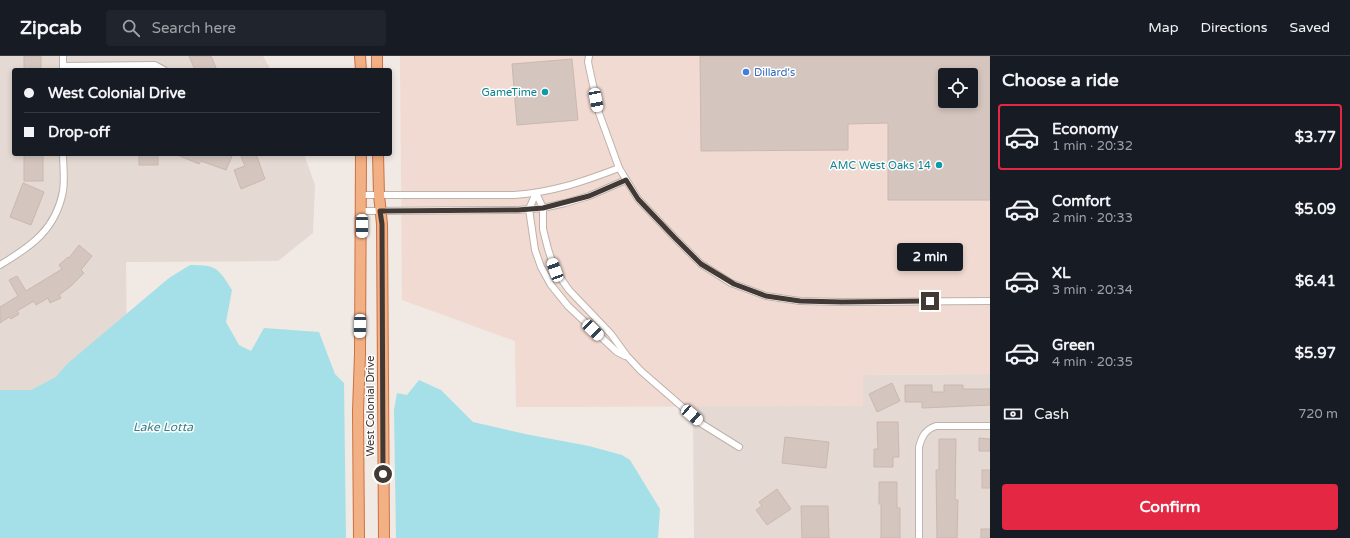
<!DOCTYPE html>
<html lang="en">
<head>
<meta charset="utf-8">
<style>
  :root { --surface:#171b24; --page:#20242c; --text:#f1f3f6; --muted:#9ea1a6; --line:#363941; --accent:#e42742 }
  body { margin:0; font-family:"Varela Round",sans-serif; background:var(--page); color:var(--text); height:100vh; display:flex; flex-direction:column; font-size:15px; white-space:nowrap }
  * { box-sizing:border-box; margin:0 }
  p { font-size:13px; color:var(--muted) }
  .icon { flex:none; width:22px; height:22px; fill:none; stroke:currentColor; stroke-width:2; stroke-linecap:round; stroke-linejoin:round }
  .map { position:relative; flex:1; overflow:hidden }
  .details { display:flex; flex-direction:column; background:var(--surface); width:360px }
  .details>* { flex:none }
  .guide { position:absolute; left:12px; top:12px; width:380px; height:88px; border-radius:4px; box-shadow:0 2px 6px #0003; display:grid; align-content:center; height:88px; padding:0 12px; background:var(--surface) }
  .controls { position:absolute; left:938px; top:12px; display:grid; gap:8px }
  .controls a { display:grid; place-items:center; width:40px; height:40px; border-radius:4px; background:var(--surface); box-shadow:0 2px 6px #0003; font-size:20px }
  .end { position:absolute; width:18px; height:18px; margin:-9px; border:5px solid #423935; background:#fff; box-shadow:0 0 0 2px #fff }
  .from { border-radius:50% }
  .bubble { position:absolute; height:28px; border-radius:4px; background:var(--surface); box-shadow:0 2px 6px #0003; font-size:13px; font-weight:800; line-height:28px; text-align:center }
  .car { position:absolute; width:12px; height:24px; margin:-12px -6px; border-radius:5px; box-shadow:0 0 3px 1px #0007; background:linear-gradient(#fff 24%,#345 0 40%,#fff 0 76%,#345 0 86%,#fff 0) }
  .guide b { display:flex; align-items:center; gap:14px; height:38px; font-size:15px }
  .guide b+b { border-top:1px solid var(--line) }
  .guide i { width:10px; height:10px; background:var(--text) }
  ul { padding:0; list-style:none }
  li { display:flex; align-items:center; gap:12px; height:66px; margin:0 8px 6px; padding:0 4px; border:2px solid transparent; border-radius:4px }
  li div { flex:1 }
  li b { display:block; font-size:15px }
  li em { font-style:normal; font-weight:800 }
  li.on { border-color:var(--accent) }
  li>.icon { width:36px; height:36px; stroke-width:1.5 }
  h2 { padding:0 12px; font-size:18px; line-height:48px }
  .pay { display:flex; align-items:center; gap:10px; height:44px; padding:0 12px; font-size:15px }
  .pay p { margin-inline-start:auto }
  .cta { display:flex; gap:8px; margin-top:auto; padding:8px 12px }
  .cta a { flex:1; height:46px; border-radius:4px; background:var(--accent); color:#fff; font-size:16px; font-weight:800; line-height:46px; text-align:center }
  header { display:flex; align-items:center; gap:24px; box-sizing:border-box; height:56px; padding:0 20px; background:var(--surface); border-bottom:1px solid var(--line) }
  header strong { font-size:19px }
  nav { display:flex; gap:22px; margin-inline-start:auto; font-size:14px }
  .search { width:280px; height:36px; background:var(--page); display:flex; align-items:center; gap:10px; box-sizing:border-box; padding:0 14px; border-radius:4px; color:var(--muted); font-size:15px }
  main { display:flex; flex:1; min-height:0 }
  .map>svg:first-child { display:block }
  .residential { fill:#e4d9d3 }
  .commercial { fill:#f1dad1; fill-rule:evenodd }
  .water { fill:#a5e0e8 }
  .building { fill:#d4c5be; stroke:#cbb8af; fill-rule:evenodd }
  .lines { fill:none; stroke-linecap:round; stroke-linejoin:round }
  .minor-casing { stroke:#beb2ab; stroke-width:8 }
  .trunk-casing { stroke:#cd7142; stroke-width:12 }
  .minor { stroke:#fff; stroke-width:6 }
  .trunk { stroke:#f2b085; stroke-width:10 }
  .route { stroke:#423935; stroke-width:5 }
  .shop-dot { fill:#3f7fe0; stroke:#fff; stroke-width:1.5 }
  .culture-dot { fill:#0f9aa8; stroke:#fff; stroke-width:1.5 }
  .labels { text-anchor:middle; stroke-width:3; stroke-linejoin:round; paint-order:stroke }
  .shop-label { font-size:11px; fill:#366cbe; stroke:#fff; text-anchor:start }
  .culture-label { font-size:11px; fill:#0d838f; stroke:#fff; text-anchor:end }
  .street-label { font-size:11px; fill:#423935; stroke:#fff }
  .water-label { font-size:12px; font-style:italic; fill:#33818c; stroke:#fff }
</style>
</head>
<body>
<header>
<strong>Zipcab</strong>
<div class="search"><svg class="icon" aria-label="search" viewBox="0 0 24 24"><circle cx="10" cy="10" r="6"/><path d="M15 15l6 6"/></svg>Search here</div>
<nav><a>Map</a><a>Directions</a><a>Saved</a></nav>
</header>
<main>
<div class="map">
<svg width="990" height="482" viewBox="0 0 990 482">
  <rect width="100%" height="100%" fill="#f0e9e4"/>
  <g class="residential">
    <path d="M0,0h263l8,14h-257v84h290l11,31 -2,48 -35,28 -152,1 2,220 -128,-53z"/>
    <path d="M990,318v164h-296l-1,-132h170v-31z"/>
  </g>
  <path class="commercial" d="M400,0h590v318l-127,1v31l-347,1 -1,-66 -113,-41zM945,19h26v26h-26z"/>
  <g class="water">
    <path d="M190,209c27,0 28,3 42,25l-6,32 13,23 12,6 13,-23 55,4 16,42 9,9 2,155h-346v-148h31l25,-13 11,-13 102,-86z"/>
    <path d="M419,324l22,10 32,32 52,12 64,12 33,9 8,5 30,49 -2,29h-262l-2,-128 3,-17 10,2z"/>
  </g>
  <g class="building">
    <rect x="24" y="0" width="17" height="14"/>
    <path d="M189,0h22l6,14h-22z"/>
    <path d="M700,0h290v144h-102v-77l-40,1v26l-147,1zM945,19h26v26h-26z"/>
    <path d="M572,3l6,61 -61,5 -5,-61z"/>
    <rect x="24" y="98" width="19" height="27"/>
    <rect x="139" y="98" width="19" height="11"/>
    <path d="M175,98h58l-7,16 -25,-9 -2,3z"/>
    <path d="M240,98h16l9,25 -24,10 -7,-19 11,-4z"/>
    <path d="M23,127l21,9 -13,33 -21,-8z"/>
    <path d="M79,189l13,11 -11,14 3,3 -13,13 -12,9 2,3 -11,5 -2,-5 -12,7 -2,-4 -17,10 2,3 -8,5 -2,-2 -9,6v-16l18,-11 -9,-16 8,-4 9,15 36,-22 -3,-4 9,-8 1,1z"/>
    <path d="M892,327l8,18 -23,11 -8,-18z"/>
    <path d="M905,329h27v7h12v-7h19v4h27v16l-68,3v-6h-17z"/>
    <path d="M877,366h21l1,35h-6v10h-19v-18h4z"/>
    <path d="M785,381l44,5 -3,26 -44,-5z"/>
    <path d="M979,382l11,1v12h-11z"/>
    <path d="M939,383h17l-1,61h3l-1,38h-20l-1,-68h3z"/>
    <rect x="982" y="414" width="8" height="18"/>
    <path d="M879,426h18v26h3v30h-19v-34h-2z"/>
    <path d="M777,433l14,20 -24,16 -11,-15 6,-4 -3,-4z"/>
    <path d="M801,450h27l1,32h-27z"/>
    <rect x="981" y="473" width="9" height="9"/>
  </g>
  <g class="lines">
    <defs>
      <g id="minor">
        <path d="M63,0v12"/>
        <path d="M589,0l-1,6 11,51 20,55 19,31 37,39 26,26 30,19 35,13 34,5 42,1 148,-1"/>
        <path d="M63,10l92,-1 9,5"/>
        <path d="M536,137l7,15v21l5,20 7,21 14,20 42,44 16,22 14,15 61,53 37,23"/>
        <path d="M536,137l-7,16 6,41 6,17 10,18 17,21 49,46 8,4"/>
        <path d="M362,139h152c40,-3 68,-13 105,-27"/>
        <path d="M362,155l156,-1 25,-2 22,-5 24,-7 37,-16"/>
        <path d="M0,209c32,-19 56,-36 63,-74 2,-12 0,-25 0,-37"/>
        <path d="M919,482v-91c3,-11 6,-17 17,-21h54"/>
      </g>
      <g id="trunk">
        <path d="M360,0l1,14"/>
        <path d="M377,0v14"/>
        <path d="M378,98l1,41 3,29 2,314"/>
        <path d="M359,482l-1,-127 2,-57 1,-200"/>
      </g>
    </defs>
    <use href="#minor" class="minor-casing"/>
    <use href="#trunk" class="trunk-casing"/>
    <use href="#minor" class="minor"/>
    <use href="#trunk" class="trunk"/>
  </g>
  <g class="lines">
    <path class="route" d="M383,418l-1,-250 -2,-13 138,-1 25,-2 46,-12 37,-16 12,19 37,39 26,26 33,20 32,12 34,5 42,1 88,-1"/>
  </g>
  <circle class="shop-dot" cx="746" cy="16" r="4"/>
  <g class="culture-dot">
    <circle cx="545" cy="36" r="4"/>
    <circle cx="939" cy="109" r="4"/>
  </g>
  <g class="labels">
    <g class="shop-label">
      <text x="754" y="20">Dillard's</text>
    </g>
    <g class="culture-label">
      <text x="537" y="40">GameTime</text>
      <text x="931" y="113">AMC West Oaks 14</text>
    </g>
    <g class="street-label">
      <text transform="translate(370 350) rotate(-90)" y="4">West Colonial Drive</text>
    </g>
    <g class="water-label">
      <text x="163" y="375">Lake Lotta</text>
    </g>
  </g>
</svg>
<div class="controls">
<a><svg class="icon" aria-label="locate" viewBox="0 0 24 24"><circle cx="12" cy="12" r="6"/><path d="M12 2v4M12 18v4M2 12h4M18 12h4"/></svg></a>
</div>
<i class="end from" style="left:383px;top:418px"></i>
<i class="end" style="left:930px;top:245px"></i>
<div class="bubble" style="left:897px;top:187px;width:66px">2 min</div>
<i class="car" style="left:596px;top:44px;rotate:169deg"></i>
<i class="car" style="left:362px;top:170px;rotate:180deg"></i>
<i class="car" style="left:555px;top:214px;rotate:340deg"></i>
<i class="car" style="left:360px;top:270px;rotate:181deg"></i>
<i class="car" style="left:593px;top:274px;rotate:134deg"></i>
<i class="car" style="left:692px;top:359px;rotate:131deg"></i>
<div class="guide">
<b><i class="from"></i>West Colonial Drive</b>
<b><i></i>Drop-off</b>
</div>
</div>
<section class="details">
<h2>Choose a ride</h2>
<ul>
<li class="on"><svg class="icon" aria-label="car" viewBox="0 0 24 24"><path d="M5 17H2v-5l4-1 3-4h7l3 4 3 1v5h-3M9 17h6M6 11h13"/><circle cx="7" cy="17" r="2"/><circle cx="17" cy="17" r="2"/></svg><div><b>Economy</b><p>1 min · 20:32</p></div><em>$3.77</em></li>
<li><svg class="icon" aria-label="car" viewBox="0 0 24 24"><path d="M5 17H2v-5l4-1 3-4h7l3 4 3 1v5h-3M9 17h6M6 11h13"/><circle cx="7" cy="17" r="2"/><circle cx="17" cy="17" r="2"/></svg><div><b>Comfort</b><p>2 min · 20:33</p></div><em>$5.09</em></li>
<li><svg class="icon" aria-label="car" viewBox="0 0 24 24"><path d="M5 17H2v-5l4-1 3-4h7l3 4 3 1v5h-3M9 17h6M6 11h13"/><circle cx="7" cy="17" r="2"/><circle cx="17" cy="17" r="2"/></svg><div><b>XL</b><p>3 min · 20:34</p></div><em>$6.41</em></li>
<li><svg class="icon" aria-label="car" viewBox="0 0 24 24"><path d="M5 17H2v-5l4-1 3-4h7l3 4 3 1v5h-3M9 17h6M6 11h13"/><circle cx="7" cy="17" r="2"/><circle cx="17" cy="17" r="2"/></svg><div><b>Green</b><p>4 min · 20:35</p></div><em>$5.97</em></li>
</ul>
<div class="pay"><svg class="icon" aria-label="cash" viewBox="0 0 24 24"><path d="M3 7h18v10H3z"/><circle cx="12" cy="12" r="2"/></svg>Cash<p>720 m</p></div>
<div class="cta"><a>Confirm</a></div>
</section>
</main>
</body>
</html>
